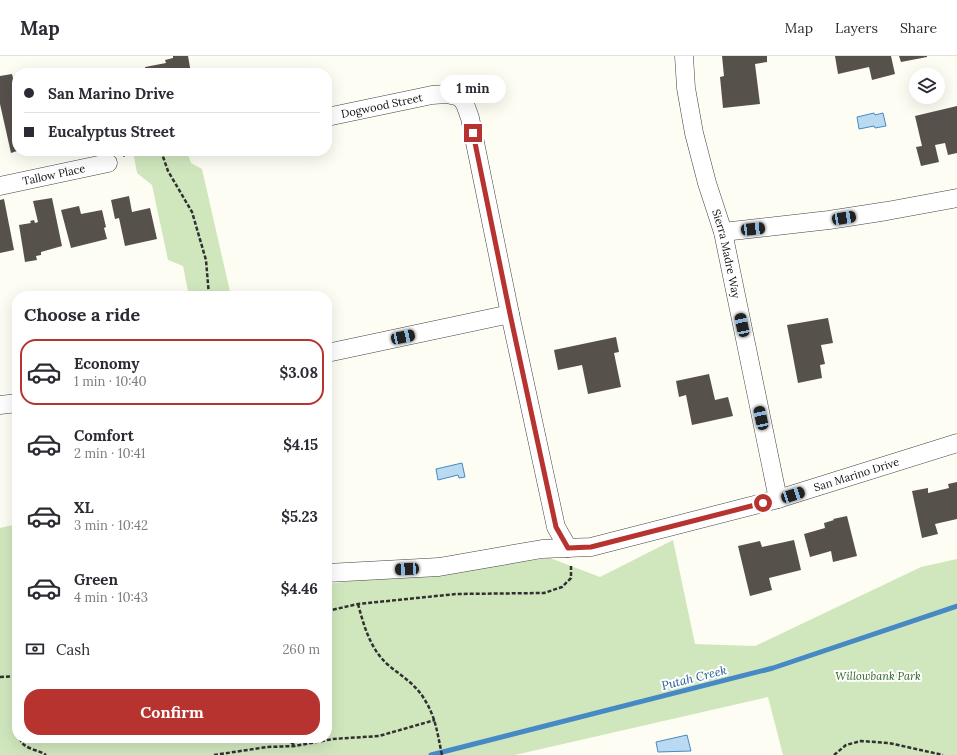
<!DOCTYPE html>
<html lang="en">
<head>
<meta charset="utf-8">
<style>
  :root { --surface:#fff; --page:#f2f2f3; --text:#2b2b33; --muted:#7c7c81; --line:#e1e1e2; --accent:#b63330 }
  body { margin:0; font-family:Lora,serif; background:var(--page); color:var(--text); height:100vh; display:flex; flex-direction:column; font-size:15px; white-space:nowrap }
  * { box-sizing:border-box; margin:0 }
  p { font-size:13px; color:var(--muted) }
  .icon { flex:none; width:22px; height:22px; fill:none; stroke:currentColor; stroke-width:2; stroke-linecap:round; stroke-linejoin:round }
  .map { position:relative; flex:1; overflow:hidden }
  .sheet { position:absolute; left:12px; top:235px; width:320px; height:452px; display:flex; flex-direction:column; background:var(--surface); border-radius:16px; box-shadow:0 4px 16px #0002 }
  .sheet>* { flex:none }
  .hud { position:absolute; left:12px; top:12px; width:320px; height:88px; border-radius:16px; box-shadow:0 4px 16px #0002; display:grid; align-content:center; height:88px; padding:0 12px; background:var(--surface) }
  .tools { position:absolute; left:909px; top:12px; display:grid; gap:8px }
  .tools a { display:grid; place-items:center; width:36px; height:36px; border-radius:50%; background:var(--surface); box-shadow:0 4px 16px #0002; font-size:20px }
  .end { position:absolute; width:18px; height:18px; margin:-9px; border:5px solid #b63330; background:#fff; box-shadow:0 0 0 2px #fff }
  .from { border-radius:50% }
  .bubble { position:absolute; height:28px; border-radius:14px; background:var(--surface); box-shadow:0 4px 16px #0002; font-size:13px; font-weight:700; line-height:28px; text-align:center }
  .car { position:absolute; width:12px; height:24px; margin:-12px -6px; border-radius:5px; box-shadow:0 0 3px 1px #0007; background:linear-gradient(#222 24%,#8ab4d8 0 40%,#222 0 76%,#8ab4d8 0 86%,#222 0) }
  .hud b { display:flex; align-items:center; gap:14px; height:38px; font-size:15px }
  .hud b+b { border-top:1px solid var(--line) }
  .hud i { width:10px; height:10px; background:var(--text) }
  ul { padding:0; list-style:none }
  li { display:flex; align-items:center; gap:12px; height:66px; margin:0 8px 6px; padding:0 4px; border:2px solid transparent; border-radius:16px }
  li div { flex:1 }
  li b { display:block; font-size:15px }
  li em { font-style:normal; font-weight:700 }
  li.on { border-color:var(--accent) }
  li>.icon { width:36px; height:36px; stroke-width:1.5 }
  h2 { padding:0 12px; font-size:18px; line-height:48px }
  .pay { display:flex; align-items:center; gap:10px; height:44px; padding:0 12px; font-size:15px }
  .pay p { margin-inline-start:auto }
  .primary-button { display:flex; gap:8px; margin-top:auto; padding:8px 12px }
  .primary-button a { flex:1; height:46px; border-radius:16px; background:var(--accent); color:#fff; font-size:16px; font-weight:700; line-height:46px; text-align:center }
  header { display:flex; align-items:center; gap:24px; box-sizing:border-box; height:56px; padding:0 20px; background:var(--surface); border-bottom:1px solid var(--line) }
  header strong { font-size:19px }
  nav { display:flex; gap:22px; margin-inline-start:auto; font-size:14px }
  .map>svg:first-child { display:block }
  .green { fill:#d0e7be }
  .water { fill:#badaf2; stroke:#4689c4 }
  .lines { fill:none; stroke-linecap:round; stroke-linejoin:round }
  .stream { stroke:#4689c4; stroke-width:5 }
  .building { fill:#57514c }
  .minor-casing { stroke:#424242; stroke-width:19 }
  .path { stroke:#313131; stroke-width:2.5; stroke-dasharray:4 2; stroke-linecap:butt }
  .minor { stroke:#fff; stroke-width:18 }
  .route { stroke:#b63330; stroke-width:5 }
  .labels { text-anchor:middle; stroke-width:4; stroke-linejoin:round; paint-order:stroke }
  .street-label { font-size:11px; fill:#0f0f0f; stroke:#fff }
  .park-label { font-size:11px; font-style:italic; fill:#2c6323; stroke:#fff }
  .water-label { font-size:12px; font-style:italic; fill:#205c99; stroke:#fff }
</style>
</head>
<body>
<header>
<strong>Map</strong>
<nav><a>Map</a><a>Layers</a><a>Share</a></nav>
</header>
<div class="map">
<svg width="957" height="699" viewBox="0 0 957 699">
  <rect width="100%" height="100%" fill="#fefdf3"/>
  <g class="green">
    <path d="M133,95h54l4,12 11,6 29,127h-42l-6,-30 -15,-6 -16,-75 -15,-12z"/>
    <path d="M17,468v214h310v-154l223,-26 50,19 73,-37 22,104 60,2 166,-79 36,-8v196h-174l-15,-58 -253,58h-515v-227z"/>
  </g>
  <g class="water">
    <path d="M874,57l1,2 8,-2 3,13 -11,2 -1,-2 -15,3 -2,-12z"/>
    <path d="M462,407l3,14 -6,1 -1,-3 -20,5 -2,-11z"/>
    <path d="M687,679l4,16 -33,1 -2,-10z"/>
  </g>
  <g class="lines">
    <path class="stream" d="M431,699l342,-87 184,-62"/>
  </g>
  <g class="building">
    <path d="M173,0h15l3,17h-45l-1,-6 21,-4 -1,-3 8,-2z"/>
    <path d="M722,0h45v6l-12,2 5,40 -37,4 -3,-31 4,-1z"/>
    <path d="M835,0h56l4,18 -23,6 -3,-13 -31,7z"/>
    <path d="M899,0h28v1l-26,5z"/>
    <path d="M12,18l5,20v57l-6,2 -11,-49v-28z"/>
    <path d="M957,50v47l-9,2 -3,-12 -10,2 4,17 -18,4 -5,-19 6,-1 -7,-30z"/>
    <path d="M129,140l3,16 18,-4 7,31 -32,7 -6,-28 -4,1 -4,-19z"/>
    <path d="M52,142l10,48 -21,6v3l-5,1 1,4 -12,2 -6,-37 12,-2 -1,-2 4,-1 1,3 3,-1 -5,-21z"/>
    <path d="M4,143l10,51 -14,3v-53z"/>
    <path d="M79,150l2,8 21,-4 4,17 -2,1 3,11 -36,9 -10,-38z"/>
    <path d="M828,262l5,25 -12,2 4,19 -5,1 2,13 -24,5 -11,-58z"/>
    <path d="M616,281l3,15 -5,1 7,34 -33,7 -6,-29 -24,5 -4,-20z"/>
    <path d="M709,318l6,26 13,-3 5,19 -41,9 -6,-30 -7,2 -3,-16z"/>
    <path d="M957,426v37l-22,5 3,10 -16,4 -10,-47 16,-3v5l21,-5 -1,-4z"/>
    <path d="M847,460l10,40 -24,6 -2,-11 -21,6 -6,-23 21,-6 -1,-5 10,-3 -1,-1z"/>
    <path d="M794,484l7,30 -32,8 3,12 -22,6 -12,-50 22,-5 2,6z"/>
  </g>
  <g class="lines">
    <defs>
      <g id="minor">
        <path id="s1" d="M684,0l2,32 8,45 13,50 16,49 55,267"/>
        <path id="s2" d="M327,61l105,-22 15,-1 13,3 5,7 5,14 40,196 46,213 12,21"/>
        <path id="s3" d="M0,130l108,-23"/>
        <path d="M723,176l106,-12 58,-9 70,-13"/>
        <path d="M327,297l183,-39"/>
        <path d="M0,349l17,-2"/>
        <path id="s4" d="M327,517l112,-6 103,-18 49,-2 187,-48 179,-56"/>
      </g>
    </defs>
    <use href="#minor" class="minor-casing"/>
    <g class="path">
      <path d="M161,95l7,20 24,41 14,48 3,36"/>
      <path d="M123,100l8,-5"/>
      <path d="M358,548c6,22 12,44 29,60 13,11 27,19 36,33 13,20 14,35 19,58"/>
      <path d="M327,555l31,-7 98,-10 88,-1 18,-6 9,-9v-13"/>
      <path d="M0,621l17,-1"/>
      <path d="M20,682c2,11 17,11 26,17"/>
      <path d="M287,682l8,8"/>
      <path d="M214,699l53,-8 28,-1 38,-7 46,-3 56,-16"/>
      <path d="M834,699l12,-10 15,-4 28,2 54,12"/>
    </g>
    <use href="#minor" class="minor"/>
  </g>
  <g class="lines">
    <path class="route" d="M473,77l37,181 46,213 12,21 23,-1 172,-44"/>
  </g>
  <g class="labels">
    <g class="street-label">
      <text dy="4" stroke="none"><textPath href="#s2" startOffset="56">Dogwood Street</textPath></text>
      <text dy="4" stroke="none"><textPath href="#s3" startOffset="55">Tallow Place</textPath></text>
      <text dy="4" stroke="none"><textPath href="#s1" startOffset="203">Sierra Madre Way</textPath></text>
      <text dy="4" stroke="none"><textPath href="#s4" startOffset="541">San Marino Drive</textPath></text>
    </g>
    <g class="park-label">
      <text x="878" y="624">Willowbank Park</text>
    </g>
    <g class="water-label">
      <text transform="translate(694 622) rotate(-14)" y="4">Putah Creek</text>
    </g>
  </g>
</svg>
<div class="tools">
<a><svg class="icon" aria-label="layers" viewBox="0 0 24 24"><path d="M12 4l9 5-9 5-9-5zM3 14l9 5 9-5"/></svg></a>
</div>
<i class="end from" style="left:763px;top:447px"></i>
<i class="end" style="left:473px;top:77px"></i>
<div class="bubble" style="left:440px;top:19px;width:66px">1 min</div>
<i class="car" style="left:844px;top:162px;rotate:81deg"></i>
<i class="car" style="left:753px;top:173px;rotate:84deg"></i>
<i class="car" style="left:742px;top:269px;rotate:348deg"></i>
<i class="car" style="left:403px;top:281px;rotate:78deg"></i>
<i class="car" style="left:761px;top:362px;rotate:348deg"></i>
<i class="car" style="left:793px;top:439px;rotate:72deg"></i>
<i class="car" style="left:407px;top:513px;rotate:267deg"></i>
<div class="hud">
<b><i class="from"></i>San Marino Drive</b>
<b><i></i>Eucalyptus Street</b>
</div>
<section class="sheet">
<h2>Choose a ride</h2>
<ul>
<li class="on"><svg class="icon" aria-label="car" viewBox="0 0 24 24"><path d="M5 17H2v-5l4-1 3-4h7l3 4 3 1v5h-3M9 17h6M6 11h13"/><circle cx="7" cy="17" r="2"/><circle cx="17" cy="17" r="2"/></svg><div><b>Economy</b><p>1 min · 10:40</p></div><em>$3.08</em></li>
<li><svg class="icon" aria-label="car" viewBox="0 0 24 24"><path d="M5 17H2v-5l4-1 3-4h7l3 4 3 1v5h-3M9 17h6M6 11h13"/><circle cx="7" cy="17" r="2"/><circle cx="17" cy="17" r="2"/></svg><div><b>Comfort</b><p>2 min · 10:41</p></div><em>$4.15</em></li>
<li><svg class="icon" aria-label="car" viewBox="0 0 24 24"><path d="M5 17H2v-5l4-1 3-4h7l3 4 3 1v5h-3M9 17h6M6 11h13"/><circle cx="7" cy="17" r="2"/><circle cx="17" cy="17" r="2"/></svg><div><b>XL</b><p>3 min · 10:42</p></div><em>$5.23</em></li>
<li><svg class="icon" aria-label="car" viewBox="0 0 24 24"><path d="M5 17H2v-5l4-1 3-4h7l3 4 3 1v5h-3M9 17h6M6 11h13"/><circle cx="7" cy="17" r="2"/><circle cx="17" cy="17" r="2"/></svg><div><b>Green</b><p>4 min · 10:43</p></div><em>$4.46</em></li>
</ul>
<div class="pay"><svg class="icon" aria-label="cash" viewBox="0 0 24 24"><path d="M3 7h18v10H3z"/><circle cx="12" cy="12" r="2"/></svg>Cash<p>260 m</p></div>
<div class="primary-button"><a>Confirm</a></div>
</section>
</div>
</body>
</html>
